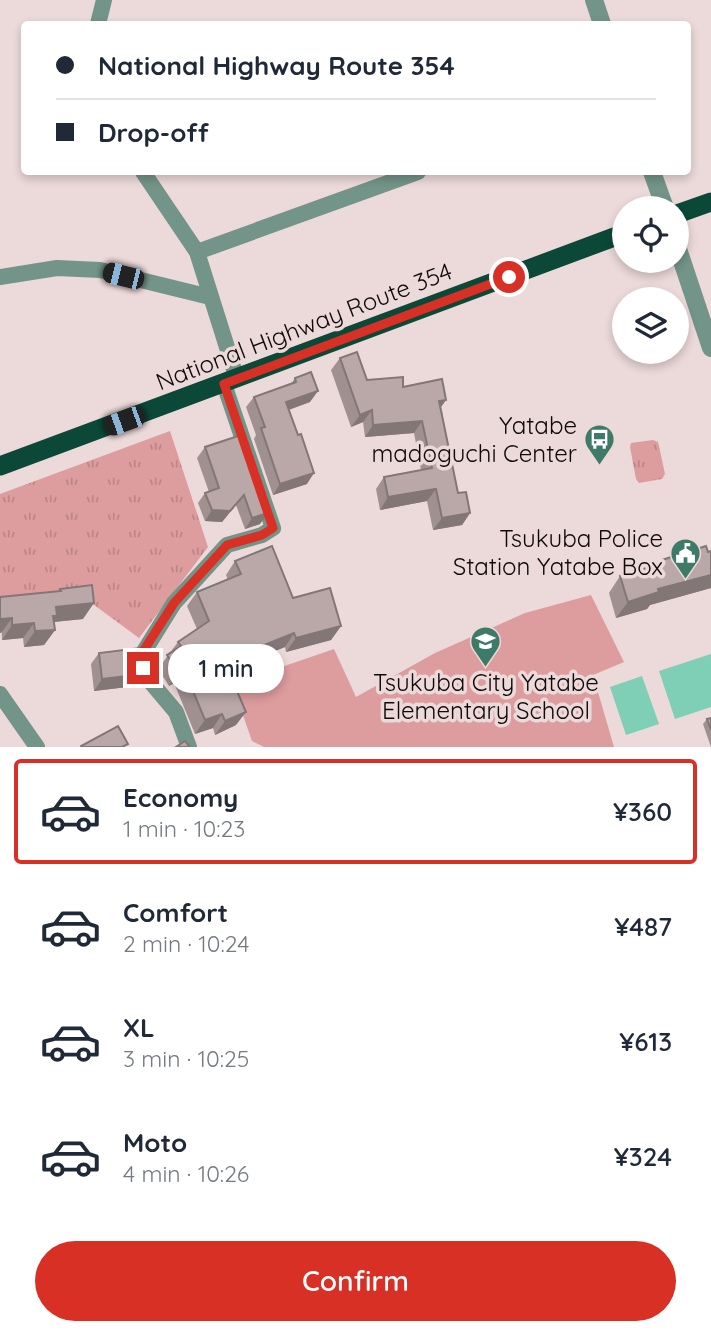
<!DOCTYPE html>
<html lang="en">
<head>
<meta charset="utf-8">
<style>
  :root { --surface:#fff; --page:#f6f6f7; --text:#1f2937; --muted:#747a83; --line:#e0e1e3; --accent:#d93025 }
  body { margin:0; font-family:Quicksand,sans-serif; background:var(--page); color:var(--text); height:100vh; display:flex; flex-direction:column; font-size:26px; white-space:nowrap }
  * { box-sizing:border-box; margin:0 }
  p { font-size:23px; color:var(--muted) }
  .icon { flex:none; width:38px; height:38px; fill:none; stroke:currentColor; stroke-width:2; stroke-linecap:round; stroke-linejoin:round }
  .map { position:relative; height:747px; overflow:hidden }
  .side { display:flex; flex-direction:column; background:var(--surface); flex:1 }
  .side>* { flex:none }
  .hud { position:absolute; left:21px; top:21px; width:670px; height:154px; border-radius:7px; box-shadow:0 4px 10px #0003; display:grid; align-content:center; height:154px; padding:0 35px; background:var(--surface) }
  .fabs { position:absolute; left:612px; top:196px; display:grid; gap:14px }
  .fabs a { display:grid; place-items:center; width:77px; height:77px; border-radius:50%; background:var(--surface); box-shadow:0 4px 10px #0003; font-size:35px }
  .end { position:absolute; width:32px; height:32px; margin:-16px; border:9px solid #d93025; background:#fff; box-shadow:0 0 0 4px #fff }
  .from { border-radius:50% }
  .bubble { position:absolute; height:49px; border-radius:24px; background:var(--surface); box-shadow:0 4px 10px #0003; font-size:23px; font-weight:600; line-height:49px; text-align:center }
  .car { position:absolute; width:21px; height:42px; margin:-21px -10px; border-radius:9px; box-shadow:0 0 5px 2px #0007; background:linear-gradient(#222 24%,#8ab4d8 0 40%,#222 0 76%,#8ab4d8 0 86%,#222 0) }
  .hud b { display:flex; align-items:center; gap:24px; height:66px; font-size:26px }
  .hud b+b { border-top:2px solid var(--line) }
  .hud i { width:18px; height:18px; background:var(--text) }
  ul { padding:12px 0 0; list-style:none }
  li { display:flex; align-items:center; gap:21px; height:105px; margin:0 14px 10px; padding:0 21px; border:4px solid transparent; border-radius:7px }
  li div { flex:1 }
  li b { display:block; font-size:26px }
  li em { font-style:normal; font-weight:600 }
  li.on { border-color:var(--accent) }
  li>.icon { width:63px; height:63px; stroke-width:1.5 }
  .cta { display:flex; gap:14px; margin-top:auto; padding:14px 35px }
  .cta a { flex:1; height:80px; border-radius:42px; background:var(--accent); color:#fff; font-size:28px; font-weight:600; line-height:80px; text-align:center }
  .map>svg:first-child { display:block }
  .grass { fill:url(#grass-tufts) }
  .park { fill:#dd9c9e }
  .water { fill:#7ecfb5 }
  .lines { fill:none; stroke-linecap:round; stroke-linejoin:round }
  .minor { stroke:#739488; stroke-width:16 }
  .tertiary { stroke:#739488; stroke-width:18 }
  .trunk { stroke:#0b4838; stroke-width:19 }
  .wall { fill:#a09090 }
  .shaded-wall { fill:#827676 }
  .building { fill:#baa8a8; stroke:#827676; stroke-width:2 }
  .route { stroke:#d93025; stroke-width:9 }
  .labels { text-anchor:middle; stroke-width:7; stroke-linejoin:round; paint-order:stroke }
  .street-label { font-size:24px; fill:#0f0a0a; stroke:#ecd9d9 }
  .poi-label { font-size:24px; fill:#0f0a0a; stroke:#ecd9d9; text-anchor:end }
</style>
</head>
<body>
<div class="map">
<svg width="711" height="747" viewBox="0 0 711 747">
  <defs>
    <pattern id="grass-tufts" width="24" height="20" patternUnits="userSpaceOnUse" patternTransform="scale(1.75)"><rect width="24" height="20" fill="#dd9c9e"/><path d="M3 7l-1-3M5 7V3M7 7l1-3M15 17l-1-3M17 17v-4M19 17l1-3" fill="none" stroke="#bc8587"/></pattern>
  </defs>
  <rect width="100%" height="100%" fill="#ecd9d9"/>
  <g class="grass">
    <path d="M170,431l38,116 -69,91 -53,-39 -86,7v-112z"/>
    <path d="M653,440l5,2 7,32 -3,5 -23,4 -3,-4 -6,-32 1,-4z"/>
  </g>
  <path class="park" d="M591,595l33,67 -31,13 21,72h-350l-12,-6 -20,-57 102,-35 22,48 79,-44 90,-40z"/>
  <g class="water">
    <path d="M711,654v53l-36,12 -16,-48z"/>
    <path d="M642,676l17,48 -33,11 -16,-48z"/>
  </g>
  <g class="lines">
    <g class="minor">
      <path d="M98,24l6,-24"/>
      <path d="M143,172l54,80 40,127"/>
      <path d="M197,252l221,-80"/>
      <path d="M0,277l57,-9 43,2 110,27"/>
      <path d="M0,694l37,53"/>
      <path d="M189,747l-13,-35 -27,-32 -6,-12v-15l31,-50 53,-58 35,-10 11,-7 -49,-144"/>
    </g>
    <g class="tertiary">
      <path d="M594,0l8,24"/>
      <path d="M652,172l13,36"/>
      <path d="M677,246l34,102"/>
    </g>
    <g class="trunk">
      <path d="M677,214l34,-12"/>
      <path d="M0,466l625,-233"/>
    </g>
  </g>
  <g class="wall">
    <path d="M340,358l27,22 36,7 43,13 -5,7 17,86 12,20 -8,12 -29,5 -6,-29 -47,9 -4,-21 8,-12 37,-7 -7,-37 -49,4 -2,-15 -12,5 -20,-57z"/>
    <path d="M295,378l15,24 -21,8 18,74 -34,11 -19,-56 2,-4 -10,-28 8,-10 37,-13z"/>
    <path d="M241,435l19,89 -15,5 -9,-24 -14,17 -17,-1 -7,-18 7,-10 4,-1 -12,-34 8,-11z"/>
    <path d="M711,551v37l-61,17 -3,4 -31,9 -7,-25 11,-17 38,-11 4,-5z"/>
    <path d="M235,561l58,37 48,28 -10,14 -45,12 -1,-5 -57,23 8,55 -21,10 -2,-7 -18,6 -21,-51 -5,3 -11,-17 20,-27 19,-13 -10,-23 10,-14 31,-12 -2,-5z"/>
    <path d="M60,589l23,30 -29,3 1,8 -11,15 -20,2 -1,-9 -21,2 -2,-43 58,-6z"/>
    <path d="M99,653l45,21 -8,12 -42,5 -3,-27z"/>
    <path d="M711,718v29l-8,-23 4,-5z"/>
  </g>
  <g class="shaded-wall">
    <path d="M318,391l-8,11 -31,11 7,-11z"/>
    <path d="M446,400l-9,12 2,-11z"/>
    <path d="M372,410l-9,12 -12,5 9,-12z"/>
    <path d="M422,421l-8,12 -49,4 8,-12z"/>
    <path d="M314,473l-7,11 -34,11 7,-11z"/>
    <path d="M436,489l-9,12 -47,9 8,-13z"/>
    <path d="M244,495l-22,27 -17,-1 7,-11z"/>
    <path d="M268,513l-8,11 -15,5 7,-11z"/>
    <path d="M470,513l-8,12 -29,5 9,-12z"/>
    <path d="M711,575v13l-61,17 -3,4 -31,9 12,-16 30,-13z"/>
    <path d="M94,603l-11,16 -30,3 2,8 -11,15 -20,2 11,-16 21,-24z"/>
    <path d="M12,618l-11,15h-1v-14z"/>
    <path d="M34,623l-11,15 -21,2 10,-15z"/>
    <path d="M341,626l-10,14 -45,12 10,-14z"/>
    <path d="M294,633l-9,14 -71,28 10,-14z"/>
    <path d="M184,669l-10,14 -5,3 10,-13z"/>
    <path d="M144,674l-8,12 -42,5 8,-12z"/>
    <path d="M246,712l-10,13 -21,10 10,-14z"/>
    <path d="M222,714l-9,14 -18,6 10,-14z"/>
  </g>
  <g class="building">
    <path d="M357,352l10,28 36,-3v10l39,-8 4,21 -7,1 19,92 8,-1 4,21 -28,5 -6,-29 -48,8 -4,-20 48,-9 -10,-47 -49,4 -1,-15 -12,5 -20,-57z"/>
    <path d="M311,372l7,19 -32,11 12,33 3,-1 13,39 -34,11 -19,-56 4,-1 -11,-30 42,-15 -1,-4z"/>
    <path d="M241,435l27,78 -16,5 -8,-23 -14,16 -18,-1 -7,-17 14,-5 -14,-41z"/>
    <path d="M272,546l21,52 37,-10 11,38 -45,12 -2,-5 -70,28 22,51 -21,9 -3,-7 -17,6 -21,-51 -5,4 -12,-18 14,-9 -3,-4 31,-21 -12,-29 44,-18 -6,-13z"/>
    <path d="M706,546l2,6 3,-1v24l-53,14 1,3 -31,10 -8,-26 43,-13 -1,-3z"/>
    <path d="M92,585l2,18 -38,4 1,9h-4l2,14 -20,1 -1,-8 -22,2v-7l-12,1v-22l61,-6 -1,-2z"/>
    <path d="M140,648l4,26 -42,5 -3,-26z"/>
    <path d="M711,718v12l-4,-11z"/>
    <path d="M118,726l10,18 -6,3h-41v-1z"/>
    <path d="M185,741l5,6h-14z"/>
  </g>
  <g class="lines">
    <path class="route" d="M143,668l-1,-15 32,-50 53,-58 35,-10 11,-7 -49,-144 285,-107"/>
  </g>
  <defs>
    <symbol id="bus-pin" viewBox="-11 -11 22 30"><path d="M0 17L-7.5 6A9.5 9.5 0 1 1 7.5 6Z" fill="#3d7b68" stroke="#ecd9d9"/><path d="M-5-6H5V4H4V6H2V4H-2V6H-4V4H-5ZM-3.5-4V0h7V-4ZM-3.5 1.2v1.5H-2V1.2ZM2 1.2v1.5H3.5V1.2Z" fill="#fff"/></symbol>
    <symbol id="civic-pin" viewBox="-11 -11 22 30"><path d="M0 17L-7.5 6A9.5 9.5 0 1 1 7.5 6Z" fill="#3d7b68" stroke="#ecd9d9"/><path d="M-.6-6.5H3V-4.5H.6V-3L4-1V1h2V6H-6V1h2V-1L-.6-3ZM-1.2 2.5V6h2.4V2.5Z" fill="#fff"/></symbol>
    <symbol id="school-pin" viewBox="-11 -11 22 30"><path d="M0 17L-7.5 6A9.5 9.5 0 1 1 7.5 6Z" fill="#3d7b68" stroke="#ecd9d9"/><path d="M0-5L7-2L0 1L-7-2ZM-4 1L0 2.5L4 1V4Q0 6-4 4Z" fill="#fff"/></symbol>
  </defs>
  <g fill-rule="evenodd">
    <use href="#bus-pin" x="582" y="422" width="35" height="47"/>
    <use href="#civic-pin" x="668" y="536" width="35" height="47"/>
    <use href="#school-pin" x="468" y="624" width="35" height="47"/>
  </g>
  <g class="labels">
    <g class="street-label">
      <text transform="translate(304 327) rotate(-21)" y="8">National Highway Route 354</text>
    </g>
    <g class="poi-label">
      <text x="577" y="434">Yatabe<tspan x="577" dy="28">madoguchi Center</tspan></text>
      <text x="663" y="547">Tsukuba Police<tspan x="663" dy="28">Station Yatabe Box</tspan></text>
      <text x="486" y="691" text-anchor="middle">Tsukuba City Yatabe<tspan x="486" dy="28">Elementary School</tspan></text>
    </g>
  </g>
</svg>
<div class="fabs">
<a><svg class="icon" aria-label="locate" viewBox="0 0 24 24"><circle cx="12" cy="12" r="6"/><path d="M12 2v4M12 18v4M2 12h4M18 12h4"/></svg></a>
<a><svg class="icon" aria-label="layers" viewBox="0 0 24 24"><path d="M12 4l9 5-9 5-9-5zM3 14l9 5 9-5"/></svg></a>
</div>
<i class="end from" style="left:509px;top:277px"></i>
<i class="end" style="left:143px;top:668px"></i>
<div class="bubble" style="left:168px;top:644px;width:116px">1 min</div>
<i class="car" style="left:123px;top:276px;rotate:284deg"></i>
<i class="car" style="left:124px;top:421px;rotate:250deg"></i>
<div class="hud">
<b><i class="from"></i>National Highway Route 354</b>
<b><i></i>Drop-off</b>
</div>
</div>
<section class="side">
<ul>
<li class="on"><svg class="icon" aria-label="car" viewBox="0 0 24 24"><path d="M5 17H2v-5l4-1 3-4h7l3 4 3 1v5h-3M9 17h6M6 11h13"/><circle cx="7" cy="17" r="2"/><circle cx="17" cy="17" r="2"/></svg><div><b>Economy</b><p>1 min · 10:23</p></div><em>¥360</em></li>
<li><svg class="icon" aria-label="car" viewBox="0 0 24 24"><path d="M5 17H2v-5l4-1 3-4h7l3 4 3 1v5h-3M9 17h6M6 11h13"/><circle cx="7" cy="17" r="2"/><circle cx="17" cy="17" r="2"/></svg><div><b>Comfort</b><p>2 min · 10:24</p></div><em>¥487</em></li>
<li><svg class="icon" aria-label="car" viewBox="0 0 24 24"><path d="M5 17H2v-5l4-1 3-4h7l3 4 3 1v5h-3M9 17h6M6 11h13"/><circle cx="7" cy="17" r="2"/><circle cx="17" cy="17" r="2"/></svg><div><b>XL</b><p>3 min · 10:25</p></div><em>¥613</em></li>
<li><svg class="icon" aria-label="car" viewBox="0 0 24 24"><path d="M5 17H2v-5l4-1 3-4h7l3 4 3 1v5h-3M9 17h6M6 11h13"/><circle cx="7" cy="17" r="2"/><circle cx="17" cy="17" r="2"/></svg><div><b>Moto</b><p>4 min · 10:26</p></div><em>¥324</em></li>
</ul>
<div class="cta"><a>Confirm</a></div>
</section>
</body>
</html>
